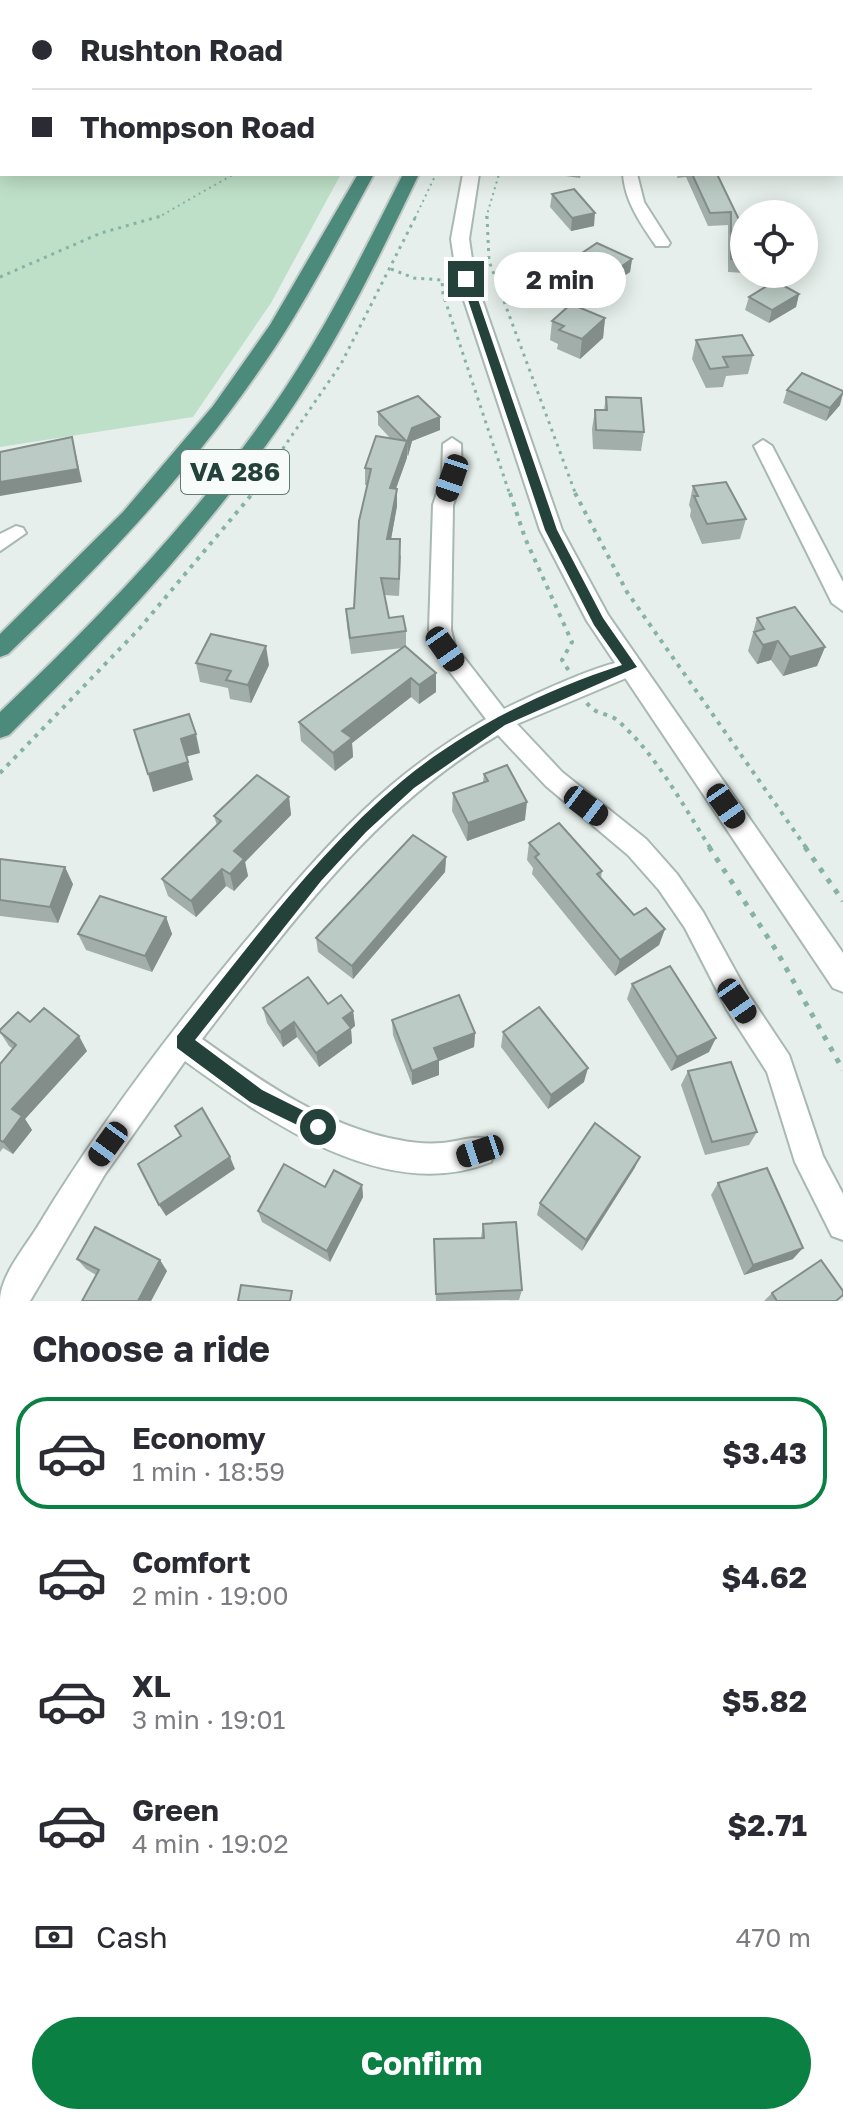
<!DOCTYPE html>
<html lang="en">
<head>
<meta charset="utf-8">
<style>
  :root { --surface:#fff; --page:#f7f7f7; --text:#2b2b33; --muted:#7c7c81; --line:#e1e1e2; --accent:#0b8043 }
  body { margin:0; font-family:"Golos Text",sans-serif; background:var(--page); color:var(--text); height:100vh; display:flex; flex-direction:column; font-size:30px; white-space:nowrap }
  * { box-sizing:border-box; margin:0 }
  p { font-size:26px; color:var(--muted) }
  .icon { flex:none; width:44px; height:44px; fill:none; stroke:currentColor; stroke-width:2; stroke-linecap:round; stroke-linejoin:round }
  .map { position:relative; height:1301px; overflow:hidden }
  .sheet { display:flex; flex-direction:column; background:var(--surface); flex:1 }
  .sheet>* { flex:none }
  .banner { position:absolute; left:0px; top:0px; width:844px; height:176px; box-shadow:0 4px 20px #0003; display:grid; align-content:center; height:176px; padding:0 32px; background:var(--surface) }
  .controls { position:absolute; left:730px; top:200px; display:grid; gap:16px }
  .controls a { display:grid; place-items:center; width:88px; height:88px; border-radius:50%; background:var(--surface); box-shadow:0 4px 20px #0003; font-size:40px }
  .end { position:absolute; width:36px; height:36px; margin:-18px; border:10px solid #24423a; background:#fff; box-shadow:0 0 0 4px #fff }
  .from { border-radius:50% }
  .bubble { position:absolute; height:56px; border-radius:28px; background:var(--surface); box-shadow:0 4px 20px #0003; font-size:26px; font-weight:700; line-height:56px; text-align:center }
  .car { position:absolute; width:24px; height:48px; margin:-24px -12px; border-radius:10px; box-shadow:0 0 6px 2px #0007; background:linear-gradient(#222 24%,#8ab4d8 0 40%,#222 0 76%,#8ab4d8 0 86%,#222 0) }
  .banner b { display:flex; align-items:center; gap:28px; height:76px; font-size:30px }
  .banner b+b { border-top:2px solid var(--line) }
  .banner i { width:20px; height:20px; background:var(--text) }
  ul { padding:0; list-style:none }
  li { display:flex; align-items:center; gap:24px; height:112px; margin:0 16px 12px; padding:0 16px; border:4px solid transparent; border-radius:32px }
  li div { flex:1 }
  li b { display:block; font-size:30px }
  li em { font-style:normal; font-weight:700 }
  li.active { border-color:var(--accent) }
  li>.icon { width:72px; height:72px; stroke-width:1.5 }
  h2 { padding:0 32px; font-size:36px; line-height:96px }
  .pay { display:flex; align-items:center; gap:20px; height:88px; padding:0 32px; font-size:30px }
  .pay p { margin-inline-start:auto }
  .button { display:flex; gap:16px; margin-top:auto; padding:16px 32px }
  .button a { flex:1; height:92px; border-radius:48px; background:var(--accent); color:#fff; font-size:32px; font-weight:700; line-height:92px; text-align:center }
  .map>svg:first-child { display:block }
  .green { fill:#bfe0c8 }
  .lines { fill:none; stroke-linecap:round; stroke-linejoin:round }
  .minor-casing { stroke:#a8b8b2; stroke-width:4 }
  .tertiary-casing { stroke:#a8b8b2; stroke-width:4 }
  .trunk-casing { stroke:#c2cac8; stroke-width:4 }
  .path-far3 { stroke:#86b3a5; stroke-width:2; stroke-dasharray:2 4; stroke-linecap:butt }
  .path-far2 { stroke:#86b3a5; stroke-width:3; stroke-dasharray:3 5; stroke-linecap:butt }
  .path-far1 { stroke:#86b3a5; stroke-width:4; stroke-dasharray:4 6; stroke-linecap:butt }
  .path { stroke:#86b3a5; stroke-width:5; stroke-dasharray:5 8; stroke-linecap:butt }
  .minor { fill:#fff; fill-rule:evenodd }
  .tertiary { fill:#fff; fill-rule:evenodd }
  .trunk { fill:#4c8a7c; fill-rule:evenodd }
  .wall { fill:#a1aea9 }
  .shaded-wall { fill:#838d89 }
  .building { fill:#bbcac4; stroke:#838d89; stroke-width:2 }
  .route { fill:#24423a }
  .labels { text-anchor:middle; stroke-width:7; stroke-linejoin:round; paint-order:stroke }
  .shield { fill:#f7fbf9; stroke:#637a73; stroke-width:2 }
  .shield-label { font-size:26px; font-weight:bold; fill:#24423a }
</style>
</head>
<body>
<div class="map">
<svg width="843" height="1301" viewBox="0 0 843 1301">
  <rect width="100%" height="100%" fill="#e6efeb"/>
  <path class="green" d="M0,0h443l-441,2v172h339l-70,129 -78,114 -193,30z"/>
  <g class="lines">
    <defs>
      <g id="minor">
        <rect x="842" y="134" width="1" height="9"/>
        <path d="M623,174h14l7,28 26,41 -2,3h-12c-15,-22 -31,-44 -33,-72z"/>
        <path d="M452,438l9,6 1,34 -9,27 -2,125 4,16 49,63c23,-11 113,-55 134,-48l3,6 -3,6 -121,51 45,48 84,67 31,35 26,38 44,80 42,63 34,101 20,38v46l-11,-4 -37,-74 -28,-90 -40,-62 -42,-82 -26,-38 -31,-35 -82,-69 -48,-51c-123,72 -210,192 -296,304 60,43 123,87 197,101 13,3 30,4 43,3 18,-1 32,-9 49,-3l4,11 -4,11c-106,43 -225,-42 -306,-101l-80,113 -75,127h-30c0,-25 25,-54 38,-75 58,-96 125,-185 196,-271 42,-50 83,-100 130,-145 37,-36 78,-65 122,-91l-49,-64 -8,-25 4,-125 9,-27 1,-34z"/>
        <path d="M763,440l9,6 71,136v29l-11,-8 -78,-157z"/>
        <path d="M16,526l7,2 3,5 -26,18v-17z"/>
      </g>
      <g id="tertiary">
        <path d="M549,0h14l-15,2z"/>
        <rect x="842" y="53" width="1" height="8"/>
        <path d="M463,174h16l-10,65 6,40 87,251 46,85 235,338v39l-10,-4 -246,-367 -47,-91 -83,-251 -6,-40z"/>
      </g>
      <g id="trunk">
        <path d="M457,0h14l-15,2z"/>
        <path d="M495,0h14l-15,2z"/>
        <path d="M358,174h16c-38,69 -74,140 -120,204 -71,101 -156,191 -246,276l-8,3v-23l123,-122 90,-106 57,-81z"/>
        <path d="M403,174h16c-37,77 -74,154 -121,225 -82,124 -184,232 -289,336l-9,3v-26c103,-98 202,-201 282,-319 47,-70 83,-144 121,-219z"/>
      </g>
    </defs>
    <use href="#minor" class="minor-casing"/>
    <use href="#tertiary" class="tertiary-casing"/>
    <use href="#trunk" class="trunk-casing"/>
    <g class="path-far3">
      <path d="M202,2l6,-2"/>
      <path d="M157,218l77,-44"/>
      <path d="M415,218l21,-44"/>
      <path d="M486,218l13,-44"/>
    </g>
    <g class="path-far2">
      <path d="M487,216l2,45 87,234"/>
      <path d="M391,269l23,9 28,2 1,14 67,201"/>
      <path d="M0,277l101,-44 60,-17"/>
      <path d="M251,495l90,-131 75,-148"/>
    </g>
    <g class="path-far1">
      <path d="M510,493l15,45 47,104 -10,18 7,11"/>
      <path d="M575,493l52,99 180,257"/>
      <path d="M587,703c9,13 21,9 31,18 39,34 65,85 93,128"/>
      <path d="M0,773l139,-144 114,-136"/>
    </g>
    <g class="path">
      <path d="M709,847l67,103 67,120"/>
      <path d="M805,847l38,54"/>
    </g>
    <use href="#minor" class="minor"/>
    <use href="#tertiary" class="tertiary"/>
    <use href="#trunk" class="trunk"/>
  </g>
  <g class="wall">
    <path d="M551,174h30l-1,4z"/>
    <path d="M678,174h39l27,56v43l-16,-1v-47l-20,1 -22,-49 -9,1z"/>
    <path d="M552,194l42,32 -23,5 -21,-24z"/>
    <path d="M576,257l56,2 -2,13 -21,14 -34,-16z"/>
    <path d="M799,294l-3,13 -27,16 -24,-13 4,-13z"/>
    <path d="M605,318l-2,20 -23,21 -23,-10 1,-5 -8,-4 2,-19z"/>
    <path d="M696,340l57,15 -5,19 -22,2 -3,11 -17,1 -14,-29z"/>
    <path d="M787,390l53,15 -14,16 -43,-18z"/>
    <path d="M606,397l38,35 -3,19 -48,-2 -1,-20 3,-19h9z"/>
    <path d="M378,412l62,5v13l-28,11 -4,15 -1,-1 -11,34 1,17 -6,33 10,17 -2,40 -15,-1 5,23 17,13v17l30,44 -17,12 -8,-7 -59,46 1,14 -18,14 -34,-30 -2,-19 103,-74 -51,6 -4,-28 -1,-17 8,-1 13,-123h-2v-17l26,-29 -13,-14z"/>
    <path d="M693,486l53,33 -6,20 -38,5 -12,-28 1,-6 -2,-5z"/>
    <path d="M757,618l68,29 -8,19 -34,10 -12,-16 -14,4 -9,-13z"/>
    <path d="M196,663l73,2 -18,38 -21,-4 -2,-11 -28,-6z"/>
    <path d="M484,774l41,46 -58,21 -15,-30 1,-18 30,-11z"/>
    <path d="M289,797l2,18 -46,47 3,14 -14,15 -8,-5 -30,31 -28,-21 -6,-17 55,-54 -3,-9z"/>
    <path d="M529,843l73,28 -1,7 33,37 31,14 -6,16 -44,31 -83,-102 1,-6 -6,-8z"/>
    <path d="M446,857l-1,15 -92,107 -35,-27 -2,-14z"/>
    <path d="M0,859l73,25 -15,39 -58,-7z"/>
    <path d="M166,917l6,17 -20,38 -66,-22 -8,-16z"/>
    <path d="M632,984l77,68 -38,19 -44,-72z"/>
    <path d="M328,1004l25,7 2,15 -4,3 1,14 -33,24 -22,-30 -14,10 -16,-24 -4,-15z"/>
    <path d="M392,1020l83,13 -1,14 -35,14v14l-27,10 -19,-50z"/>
    <path d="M30,1022l57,29 -62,68 7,11 -19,24 -10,-6 -3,4v-88l13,-15 -4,-3 -9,-14z"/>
    <path d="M503,1032l81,50 -36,27 -47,-62z"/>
    <path d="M688,1071l69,61 -8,13 -44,10 -24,-70z"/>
    <path d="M640,1157l-6,12 -52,82 -45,-36 3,-12z"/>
    <path d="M718,1183l75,76 -49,16 -33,-80z"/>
    <path d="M362,1185l1,12 -33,65 -68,-40 -4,-11 67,-24z"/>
    <path d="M483,1224l39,66 -3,10 -83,1 -2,-62 47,-1z"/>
    <path d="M77,1259l90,12 -16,30h-69l14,-26 -10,-6z"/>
    <path d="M772,1293l65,8h-73z"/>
  </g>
  <g class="shaded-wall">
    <path d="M595,213l-1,13 -23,5 1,-13z"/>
    <path d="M632,259l-2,13 -21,14 2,-12z"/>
    <path d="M799,294l-3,13 -27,16 3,-13z"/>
    <path d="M605,318l-2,20 -23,21 2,-20z"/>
    <path d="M843,393l-3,12 -14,16 4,-13z"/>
    <path d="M440,417v13l-28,11 -4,15 -1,-14 5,-14z"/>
    <path d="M72,437l10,45 -82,14v-14z"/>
    <path d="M407,441v17l-17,47v-17z"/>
    <path d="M397,489v17l-9,50 -1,-17z"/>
    <path d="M778,641l-7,19 -14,4 6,-19z"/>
    <path d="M266,646l3,19 -18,38 -3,-18z"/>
    <path d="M825,647l-8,19 -34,10 7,-19z"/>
    <path d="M436,673v19l-17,12v-19z"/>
    <path d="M411,678v19l-59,46 1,14 -18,14 -2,-18 9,-22z"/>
    <path d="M196,734l4,19 -15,4 -4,-18z"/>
    <path d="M188,762l5,18 -40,12 -5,-18z"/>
    <path d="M289,797l2,18 -46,47 3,14 -14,15 -4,-17 4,-23z"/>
    <path d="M527,802l-2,18 -58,21 1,-18z"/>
    <path d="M446,857l-1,15 -92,107 -1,-13z"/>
    <path d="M65,867l8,17 -15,39 -8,-16z"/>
    <path d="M222,869l4,17 -30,31 -5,-16z"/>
    <path d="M166,917l6,17 -20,38 -7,-16z"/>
    <path d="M665,929l-6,16 -44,31 5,-16z"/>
    <path d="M353,1011l2,15 -4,3 1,14 -33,24 -3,-14 27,-35z"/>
    <path d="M294,1022l3,15 -14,10 -3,-15z"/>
    <path d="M475,1033l-1,14 -35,14v14l-27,10v-14l22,-23z"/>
    <path d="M79,1036l8,15 -62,68 7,11 -19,24 -10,-12 9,-33z"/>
    <path d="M716,1038l-7,14 -38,19 6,-14z"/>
    <path d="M588,1068l-4,14 -36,27 3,-14z"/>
    <path d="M230,1157l5,12 -69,47 -7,-11z"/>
    <path d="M640,1157l-6,12 -52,82 4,-11z"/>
    <path d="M362,1185l1,12 -33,65 -3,-11z"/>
    <path d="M803,1248l-10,11 -49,16 9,-10z"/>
    <path d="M160,1260l7,11 -16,30h-13z"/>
  </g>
  <g class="building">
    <path d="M692,174h25l27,56v30l-13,-1v-47l-21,1z"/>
    <path d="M574,189l21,24 -23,5 -20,-24z"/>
    <path d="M597,243l35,16 -21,15 -35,-17z"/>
    <path d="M775,281l24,13 -27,16 -23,-13z"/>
    <path d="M571,304l34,14 -23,21 -23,-9 5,-4 -12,-5z"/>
    <path d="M742,335l11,20 -30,2 5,10 -18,2 -14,-29z"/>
    <path d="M802,373l41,18v2l-13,15 -43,-18z"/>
    <path d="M418,396l22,21 -28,11 -5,14 -29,-30z"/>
    <path d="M606,397l35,1 3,34 -48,-2 -1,-20h12z"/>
    <path d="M376,436l31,5 -17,47 7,1 -10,50h13l-1,40 -18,-1 8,40 14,-2 3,15 -56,7 -4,-29 8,-1 5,-87 12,-52 -6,-1z"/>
    <path d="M72,437l6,32 -78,13v-30z"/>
    <path d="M726,482l20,37 -39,5 -13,-28h4l-5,-10z"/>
    <path d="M795,607l30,40 -35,10 -12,-16 -15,4 -9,-13 10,-3 -7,-11z"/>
    <path d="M211,634l55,12 -18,39 -22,-5 5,-9 -35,-8z"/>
    <path d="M405,646l31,27 -17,12 -8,-7 -69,53 10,7 -19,15 -34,-31z"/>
    <path d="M189,714l7,20 -15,5 7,23 -40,12 -14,-44z"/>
    <path d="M507,765l20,37 -59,21 -15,-30 35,-12 -4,-7z"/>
    <path d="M257,775l32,22 -55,54 10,8 -14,15 -8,-5 -31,32 -29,-22 59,-58 -7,-5z"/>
    <path d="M559,823l43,48 -5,3 37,41 12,-7 19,21 -45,31 -85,-103 4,-3 -10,-11z"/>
    <path d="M413,835l33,22 -94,109 -36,-28z"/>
    <path d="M0,859l65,8 -15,40 -50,-7z"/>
    <path d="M100,896l66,21 -21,39 -67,-22z"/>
    <path d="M670,966l46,72 -39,19 -45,-73z"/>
    <path d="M308,977l20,27 13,-9 12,16 -10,7 8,10 -35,25 -22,-31 -14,10 -17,-24z"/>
    <path d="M459,995l16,38 -41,15 5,12 -27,11 -20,-51z"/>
    <path d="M539,1007l49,61 -37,27 -48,-63z"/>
    <path d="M44,1008l35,28 -67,73 10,7 -19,26 -3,-2v-76l16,-19 -16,-13v-2l18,-18 12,10z"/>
    <path d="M731,1062l26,70 -45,10 -24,-71z"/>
    <path d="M202,1108l28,49 -71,48 -21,-41 43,-28 -6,-10z"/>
    <path d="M595,1123l45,34 -54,83 -46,-37z"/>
    <path d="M284,1164l41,23 9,-17 28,15 -35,66 -69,-40z"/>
    <path d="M767,1168l36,80 -50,17 -35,-82z"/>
    <path d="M516,1222l6,68 -86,4 -2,-55 50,-1 -1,-14z"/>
    <path d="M95,1227l65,33 -22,41h-56l17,-31 -22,-11z"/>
    <path d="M821,1260l22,31v4l-7,6h-59l-5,-8z"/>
    <path d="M241,1285l51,6 -2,10h-52z"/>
  </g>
  <path class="route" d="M466,276l5,3 86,251 46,88 34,49 -132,58 -91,63 -48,44 -45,49 -126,159 67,50 62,31v12l-6,2 -68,-33 -73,-54v-12c71,-88 138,-182 225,-255 64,-53 141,-90 220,-116l-28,-40 -49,-95 -84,-251z"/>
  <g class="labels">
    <rect class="shield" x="181" y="450" width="108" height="44" rx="6"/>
    <g class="shield-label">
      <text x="235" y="481">VA 286</text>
    </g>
  </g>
</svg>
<div class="controls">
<a><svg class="icon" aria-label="locate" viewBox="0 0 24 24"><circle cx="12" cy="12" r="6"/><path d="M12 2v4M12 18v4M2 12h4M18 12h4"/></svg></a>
</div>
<i class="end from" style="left:318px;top:1127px"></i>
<i class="end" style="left:466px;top:279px"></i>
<div class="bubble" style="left:494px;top:252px;width:132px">2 min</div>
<i class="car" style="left:452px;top:478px;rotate:199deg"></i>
<i class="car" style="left:445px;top:649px;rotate:145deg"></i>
<i class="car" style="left:586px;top:806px;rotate:127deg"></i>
<i class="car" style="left:726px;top:806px;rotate:145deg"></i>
<i class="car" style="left:737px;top:1001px;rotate:145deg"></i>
<i class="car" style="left:108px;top:1144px;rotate:216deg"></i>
<i class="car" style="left:480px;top:1151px;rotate:252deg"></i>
<div class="banner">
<b><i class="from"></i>Rushton Road</b>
<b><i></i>Thompson Road</b>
</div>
</div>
<section class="sheet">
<h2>Choose a ride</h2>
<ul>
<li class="active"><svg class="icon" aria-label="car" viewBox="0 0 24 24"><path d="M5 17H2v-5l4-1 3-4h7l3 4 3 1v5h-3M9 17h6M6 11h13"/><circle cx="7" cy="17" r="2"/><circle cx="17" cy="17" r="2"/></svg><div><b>Economy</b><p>1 min · 18:59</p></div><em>$3.43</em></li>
<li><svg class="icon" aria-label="car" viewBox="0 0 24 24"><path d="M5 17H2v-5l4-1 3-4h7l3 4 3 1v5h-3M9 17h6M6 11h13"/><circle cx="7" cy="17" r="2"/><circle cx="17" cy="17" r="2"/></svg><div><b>Comfort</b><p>2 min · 19:00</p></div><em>$4.62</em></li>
<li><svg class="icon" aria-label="car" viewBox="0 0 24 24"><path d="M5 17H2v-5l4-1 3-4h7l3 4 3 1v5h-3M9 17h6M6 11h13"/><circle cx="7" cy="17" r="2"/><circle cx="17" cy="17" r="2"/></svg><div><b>XL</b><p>3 min · 19:01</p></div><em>$5.82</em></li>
<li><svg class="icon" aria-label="car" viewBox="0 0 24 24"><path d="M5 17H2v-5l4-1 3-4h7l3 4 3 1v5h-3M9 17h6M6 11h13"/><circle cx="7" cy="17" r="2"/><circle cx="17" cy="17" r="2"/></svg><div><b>Green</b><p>4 min · 19:02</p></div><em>$2.71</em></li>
</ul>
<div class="pay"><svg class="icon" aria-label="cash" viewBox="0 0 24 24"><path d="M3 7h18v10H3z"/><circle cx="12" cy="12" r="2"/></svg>Cash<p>470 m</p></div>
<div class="button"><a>Confirm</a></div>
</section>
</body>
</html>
